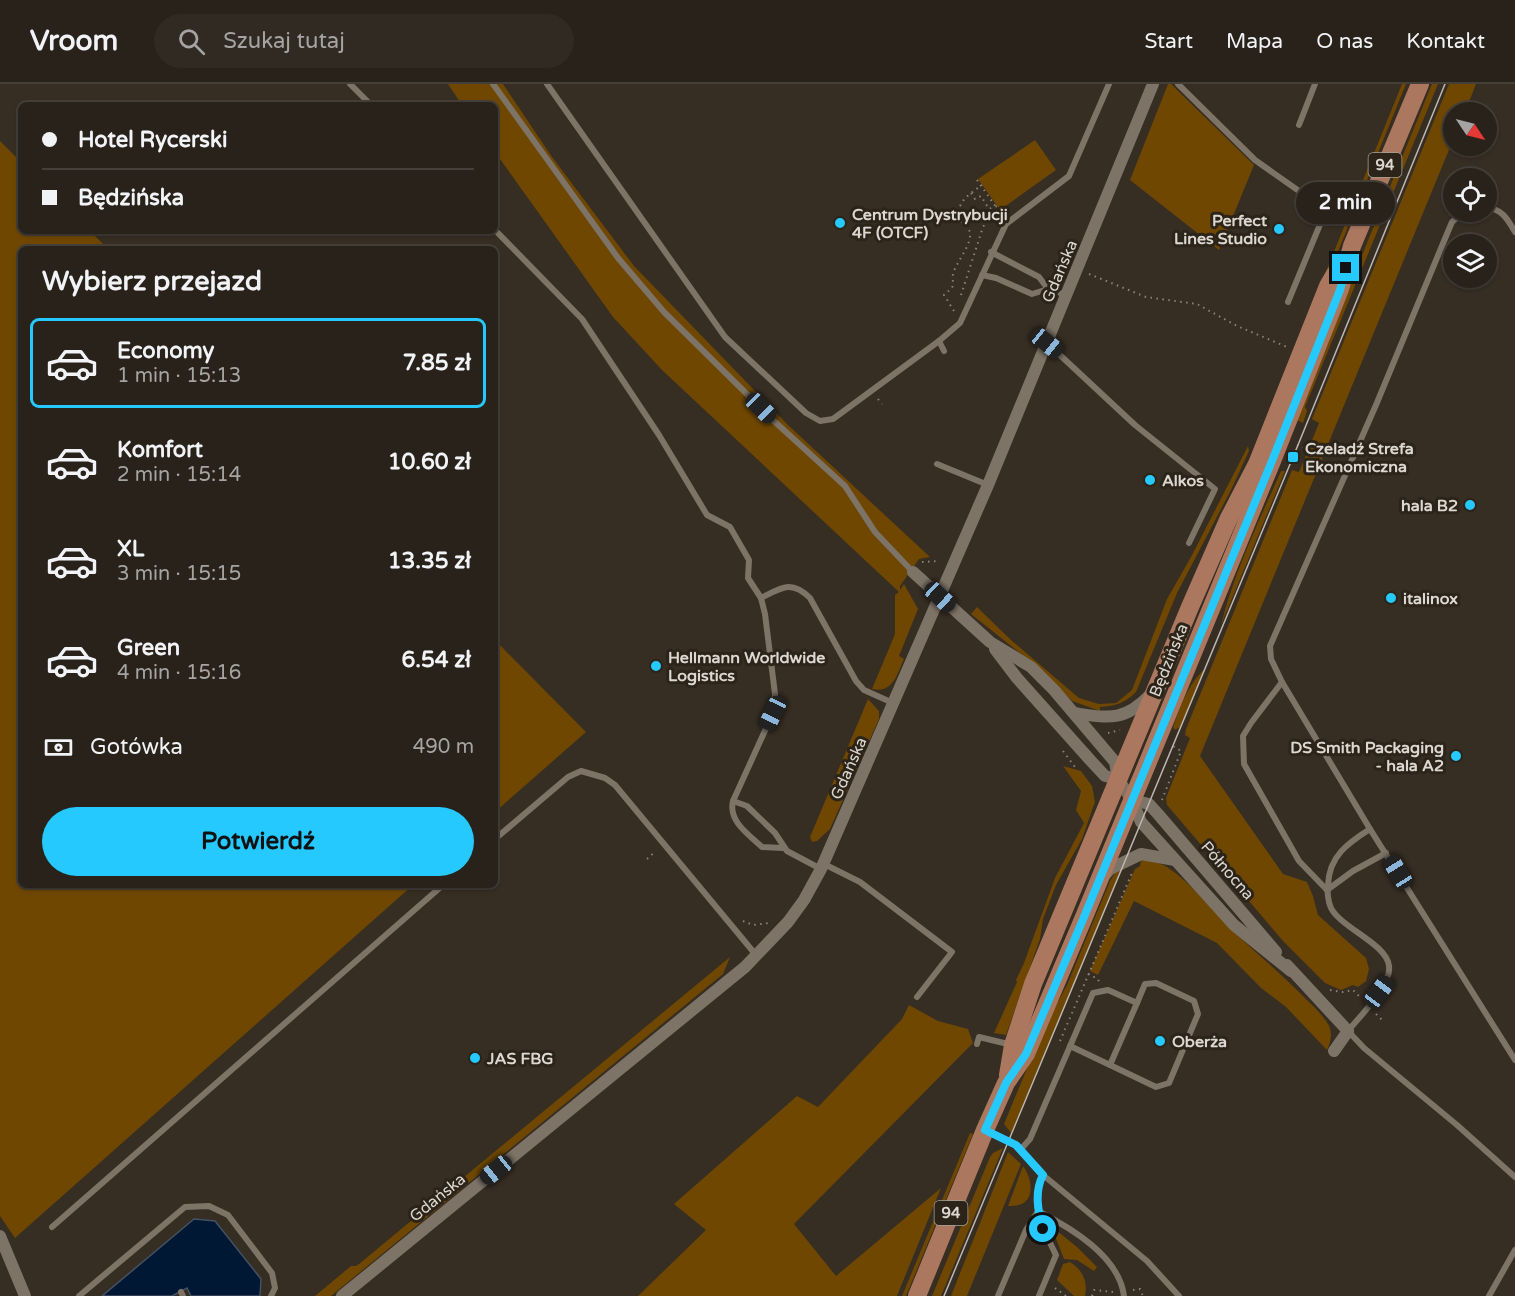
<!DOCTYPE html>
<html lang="pl">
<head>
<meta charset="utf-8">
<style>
  :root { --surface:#28221a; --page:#302a23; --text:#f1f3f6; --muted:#a5a4a2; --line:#443f39; --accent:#25c9fe }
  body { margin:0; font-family:"Varela Round",sans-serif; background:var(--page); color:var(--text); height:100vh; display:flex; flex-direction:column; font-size:22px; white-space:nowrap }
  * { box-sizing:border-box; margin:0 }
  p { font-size:20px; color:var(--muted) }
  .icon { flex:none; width:33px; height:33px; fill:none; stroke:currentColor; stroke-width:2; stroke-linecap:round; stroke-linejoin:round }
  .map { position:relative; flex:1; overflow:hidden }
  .side { position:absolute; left:18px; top:162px; width:480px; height:642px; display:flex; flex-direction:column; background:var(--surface); border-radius:9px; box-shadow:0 2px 4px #0004,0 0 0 2px var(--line) }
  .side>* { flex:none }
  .guide { position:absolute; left:18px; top:18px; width:480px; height:132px; border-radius:9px; box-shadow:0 2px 4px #0004,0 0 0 2px var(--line); display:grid; align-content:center; height:132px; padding:0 24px; background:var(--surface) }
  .needle { width:39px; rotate:125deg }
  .controls { position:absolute; left:1443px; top:18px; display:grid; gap:12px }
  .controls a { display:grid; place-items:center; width:54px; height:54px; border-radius:50%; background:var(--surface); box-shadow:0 2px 4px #0004,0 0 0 2px var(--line); font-size:30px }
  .end { position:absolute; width:27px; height:27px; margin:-14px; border:8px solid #25c9fe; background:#111; box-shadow:0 0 0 3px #111 }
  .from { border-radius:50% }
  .bubble { position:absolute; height:42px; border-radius:21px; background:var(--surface); box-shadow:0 2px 4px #0004,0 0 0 2px var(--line); font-size:20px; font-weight:800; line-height:42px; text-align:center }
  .car { position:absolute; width:18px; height:36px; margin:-18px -9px; border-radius:8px; box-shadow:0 0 4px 2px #0007; background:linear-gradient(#222 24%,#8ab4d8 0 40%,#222 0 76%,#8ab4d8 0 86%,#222 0) }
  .guide b { display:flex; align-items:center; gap:21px; height:57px; font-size:22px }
  .guide b+b { border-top:2px solid var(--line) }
  .guide i { width:15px; height:15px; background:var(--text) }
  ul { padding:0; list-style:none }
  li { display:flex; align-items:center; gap:18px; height:90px; margin:0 12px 9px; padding:0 12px; border:3px solid transparent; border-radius:9px }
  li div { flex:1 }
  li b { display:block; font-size:22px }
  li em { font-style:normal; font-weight:800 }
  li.current { border-color:var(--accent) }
  li>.icon { width:54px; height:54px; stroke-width:1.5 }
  h2 { padding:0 24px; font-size:27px; line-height:72px }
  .pay { display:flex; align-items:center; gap:15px; height:66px; padding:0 24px; font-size:22px }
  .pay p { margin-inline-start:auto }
  .button { display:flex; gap:12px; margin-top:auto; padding:12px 24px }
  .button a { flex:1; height:69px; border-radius:36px; background:var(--accent); color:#111; font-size:24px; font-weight:800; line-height:69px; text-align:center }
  header { display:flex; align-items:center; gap:36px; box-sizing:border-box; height:84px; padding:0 30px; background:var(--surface); border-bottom:2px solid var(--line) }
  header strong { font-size:28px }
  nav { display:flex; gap:33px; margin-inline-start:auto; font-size:21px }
  .search { width:420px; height:54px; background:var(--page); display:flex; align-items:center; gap:15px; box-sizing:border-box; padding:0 21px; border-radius:33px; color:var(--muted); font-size:22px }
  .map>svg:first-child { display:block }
  .green { fill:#6f4701 }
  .water { fill:#011834; stroke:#435163; stroke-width:1.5 }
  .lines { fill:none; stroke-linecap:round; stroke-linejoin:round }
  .path { stroke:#8b837b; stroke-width:2; stroke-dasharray:1.5 4.5; stroke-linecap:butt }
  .lane { stroke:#7d7367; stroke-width:6 }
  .street { stroke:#7d7367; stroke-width:12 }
  .primary { stroke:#ab775e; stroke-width:18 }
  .tram { stroke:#beb7b1; stroke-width:1.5 }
  .route { stroke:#25c9fe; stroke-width:8 }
  .poi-dot { fill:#25c9fe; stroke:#2c2419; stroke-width:2 }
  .labels { text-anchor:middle; stroke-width:6; stroke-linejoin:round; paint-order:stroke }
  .shield { fill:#2c2419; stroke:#a8a19a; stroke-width:1.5 }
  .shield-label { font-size:15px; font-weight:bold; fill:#ddd7d1 }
  .poi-label { font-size:16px; font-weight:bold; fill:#ddd7d1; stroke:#2c2419; text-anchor:start }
  .street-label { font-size:16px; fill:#ddd7d1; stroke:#2c2419 }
</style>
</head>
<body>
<header>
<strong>Vroom</strong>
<div class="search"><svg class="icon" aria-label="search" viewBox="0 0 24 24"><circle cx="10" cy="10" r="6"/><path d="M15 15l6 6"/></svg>Szukaj tutaj</div>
<nav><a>Start</a><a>Mapa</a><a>O nas</a><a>Kontakt</a></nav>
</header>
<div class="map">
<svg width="1515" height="1212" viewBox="0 0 1515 1212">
  <rect width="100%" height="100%" fill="#362d23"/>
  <g class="green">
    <path d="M448,0h55l49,73 82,109 154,159 142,132 -11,2 -19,27v4l4,-6 14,25 -19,47 5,3c-7,15 -11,35 -32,30l23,-55v-39l4,-3 -237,-222 -49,-53 -118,-165v-47h-33z"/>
    <path d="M1168,0h3l83,81 -35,85 -89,-70z"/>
    <path d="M1402,0h4l-104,256 -3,-2z"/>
    <path d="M1432,0h6l-133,323 2,4 -4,12 -8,-4z"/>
    <path d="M1449,0h27l-11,28h-11l-1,28 -253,616 83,118 24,8 6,14 5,19 48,43 3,11 -3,12 -8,6 -5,-2 -12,5 -16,-7 -42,-42 -116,-136 -1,-7 24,-60 -5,-3 1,-6 106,-259 7,2 20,-49 -7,-4z"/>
    <path d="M1035,56l21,30 -56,40 -22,-31z"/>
    <path d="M0,57l21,21v69h69l18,18h-87v636h392l-398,353 -15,-22z"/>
    <path d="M1248,362l1,5 -18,39 -54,103 -41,99c-11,11 -20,14 -36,15v4l-28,-10 -32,-32 -69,-55 6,-7 34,33 68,58 20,6 17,-1 16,-13 35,-91 24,-42z"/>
    <path d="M1281,387h4l-64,154c13,-53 38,-104 60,-154z"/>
    <path d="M495,556l91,92 -91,80z"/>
    <path d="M1205,585l-25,58 -5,3 -2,-3c7,-20 16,-45 32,-58z"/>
    <path d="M868,615l11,12v8l-49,110 -13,12 -5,1 -2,-5z"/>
    <path d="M1063,682l18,5 11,15 3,16 -13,37 -26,46 -13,34 -3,20 -34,96 -12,-2 23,-51 -1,-2 8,-17 31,-85 29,-55 -8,-13 5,-19z"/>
    <path d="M1141,776c9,1 18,2 26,7 26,17 46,45 69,67 23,21 46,41 67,62 9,9 19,18 25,28 5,9 3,17 -1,26l-41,-43 -25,-19 -44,-45 -83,-42 -36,74 -8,-4 45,-102 5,-3z"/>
    <path d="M1121,785l-110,264 -7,-9 38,-92 25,-47 43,-104 5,-8z"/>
    <path d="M730,873l-7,17 -392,322h-16l36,-30h5l3,-2z"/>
    <path d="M909,921l29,16 30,8 5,14 -179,181 42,52 105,-88 -44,108h-259l68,-66 -32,-26 123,-108 21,11 84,-88z"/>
    <path d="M970,1049l3,1 -67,162h-4z"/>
    <path d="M1003,1064l-62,148h-9l58,-139 3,-4z"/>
    <path d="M1008,1068l13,12 -54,132h-16z"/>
    <path d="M1023,1082c12,17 12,42 -15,40z"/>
    <path d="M1051,1142l26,21 20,20 -3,4 -17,-11 -13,-1z"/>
    <path d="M1070,1178c13,8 18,20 15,34h-11l-17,-16 6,-16z"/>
  </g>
  <path class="water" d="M194,1135l21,2 46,58 -1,17h-69l-4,-8 -15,8h-70z"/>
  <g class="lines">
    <g class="path">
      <path d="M977,96l19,27"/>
      <path d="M971,109l4,6 6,-3 8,13 8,-3"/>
      <path d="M1089,190l57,23 51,7 40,22 50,21"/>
      <path d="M961,211l22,-68 6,-9 11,-8"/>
      <path d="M954,227l-10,-16 8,-7c2,-5 0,-9 1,-14 3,-12 22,-33 16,-44 -2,-4 -7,-7 -10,-10 -3,-19 10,-25 23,-35"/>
      <path d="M878,315l4,5"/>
      <path d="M1297,361l8,3"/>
      <path d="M922,478l17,-1"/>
      <path d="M1108,649l12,-3"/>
      <path d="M1063,667l12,16h4"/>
      <path d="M1162,716l19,-49 -8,-5"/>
      <path d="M647,775l9,-8"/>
      <path d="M743,837l10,4 16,-2"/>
      <path d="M1088,890l10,5 1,3"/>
      <path d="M1330,906l13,2 10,-2 9,9"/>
      <path d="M1376,930l7,7"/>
      <path d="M1060,957l72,-168"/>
      <path d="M1055,1204l11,8"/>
      <path d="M1133,1206l7,-1 3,7"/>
      <path d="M1092,1212l2,-6 19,2"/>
    </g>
    <g class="lane">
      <path d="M350,0l21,21"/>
      <path d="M493,0l125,174 46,54 110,109 71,65 30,46 38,40"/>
      <path d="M547,0l178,253 81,76 14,8 13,-2 106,-78 21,-18 46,-99 63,-48 40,-92"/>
      <path d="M1178,0l77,76 71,50 -38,92"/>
      <path d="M1299,41l16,-41"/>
      <path d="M1486,124c16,0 22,12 29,24"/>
      <path d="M495,146l87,89 77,116 48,80 23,12 19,33 -1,18 13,20 4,16 10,80 -2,19 -40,88c-5,20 15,33 29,46l21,1"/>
      <path d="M991,168l48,25 9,12"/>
      <path d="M982,191l14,3 36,16 16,-5 18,6"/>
      <path d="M939,257l5,10"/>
      <path d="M1047,259l88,82 80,64 -26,54"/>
      <path d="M937,380l51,21"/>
      <path d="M761,514c21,-11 31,-18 49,0l46,83 8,9 29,13"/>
      <path d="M1282,598l88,147 145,231"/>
      <path d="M733,717l14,5 28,27 12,18 34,18"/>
      <path d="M1370,745c-22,14 -41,27 -42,56 -1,6 0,17 3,23 10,20 56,36 58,58 3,19 -29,50 -41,65l16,17 93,77 58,52"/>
      <path d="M495,755l73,-62 13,-6 24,7 10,7 141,170"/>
      <path d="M824,780l36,18 92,70 -35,45"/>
      <path d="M1327,806l-28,-29 -55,-97 -1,-28 8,-13 31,-41 -11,-23 -1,-13 106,-241 68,-164 8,-19 12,-10"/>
      <path d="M1327,806l26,-19 33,-18"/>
      <path d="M977,960l2,-7 33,8"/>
      <path d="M1070,962l40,19 27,-62"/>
      <path d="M986,1047l30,14 27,30 104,86 32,35"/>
      <path d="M1021,1065l9,-10 63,-146 15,-3 29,13 8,-19 11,-1 38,18 4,13 -29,69 -13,4 -46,-22"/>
      <path d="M1038,1127c33,17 81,45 86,85"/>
      <path d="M52,1143l391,-342"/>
      <path d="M181,1208l2,4"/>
      <path d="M79,1212l106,-89 24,-1 19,9 44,58 3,15 -4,8"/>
      <path d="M998,1212l28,-66 12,-19"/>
      <path d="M1039,1212l17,-41c-12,-24 -28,-54 -13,-80"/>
      <path d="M1489,1212l26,-46"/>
    </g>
    <g class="street">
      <path d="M913,488l77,70 41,25 23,23 61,72 3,17 14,21 9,22 93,103 57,46"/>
      <path d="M995,565l22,29 74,83 14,15 13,3"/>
      <path d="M1074,629c35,5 50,9 76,-18"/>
      <path d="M1132,716l17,4 9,10 118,138"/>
      <path d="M1103,793l7,-8 31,-15 34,6"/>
      <path d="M1287,881l61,66 -14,20"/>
      <path d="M0,1152l25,60"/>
      <path d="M342,1212l403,-329 43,-45 16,-22 17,-31 167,-384 165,-401"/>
    </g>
    <g class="primary">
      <path d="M1008,991l5,-30 20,-61 157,-377 38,-87 29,-56 71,-178 7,-12"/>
      <path d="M917,1212l68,-166 21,-47 20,-29 58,-137 188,-456 68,-172 12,-43 68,-162"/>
    </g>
    <path class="tram" d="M944,1212l354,-851 147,-361"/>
  </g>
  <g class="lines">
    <path class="route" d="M1043,1145c-5,-17 -9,-37 0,-54l-27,-30 -31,-15 21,-47 20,-29 58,-137 188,-456 68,-171 6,-22"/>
  </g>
  <g class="poi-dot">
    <circle cx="840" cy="139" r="6"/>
    <circle cx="1279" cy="145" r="6"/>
    <rect x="1287" y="367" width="12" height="12" rx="3"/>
    <circle cx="1150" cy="396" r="6"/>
    <circle cx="1470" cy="421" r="6"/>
    <circle cx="1391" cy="514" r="6"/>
    <circle cx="656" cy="582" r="6"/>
    <circle cx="1456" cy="672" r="6"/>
    <circle cx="1160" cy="957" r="6"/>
    <circle cx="475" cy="974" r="6"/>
  </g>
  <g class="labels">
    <g class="shield">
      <rect x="1368.5" y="69" width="33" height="24" rx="4.5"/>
      <rect x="934.5" y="1117" width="33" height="24" rx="4.5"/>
    </g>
    <g class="shield-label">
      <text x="1385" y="86">94</text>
      <text x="951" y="1134">94</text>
    </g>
    <g class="poi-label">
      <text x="852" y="136">Centrum Dystrybucji<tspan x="852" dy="18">4F (OTCF)</tspan></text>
      <text x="1267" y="142" text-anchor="end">Perfect<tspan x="1267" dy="18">Lines Studio</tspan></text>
      <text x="1305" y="370">Czeladź Strefa<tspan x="1305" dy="18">Ekonomiczna</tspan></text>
      <text x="1162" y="402">Alkos</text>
      <text x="1458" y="427" text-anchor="end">hala B2</text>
      <text x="1403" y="520">italinox</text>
      <text x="668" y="579">Hellmann Worldwide<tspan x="668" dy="18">Logistics</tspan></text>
      <text x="1444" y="669" text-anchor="end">DS Smith Packaging<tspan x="1444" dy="18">- hala A2</tspan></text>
      <text x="1172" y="963">Oberża</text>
      <text x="487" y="980">JAS FBG</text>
    </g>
    <g class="street-label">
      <text transform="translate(1059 187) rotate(-67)" y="6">Gdańska</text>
      <text transform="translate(1168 576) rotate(-68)" y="6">Będzińska</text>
      <text transform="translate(848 684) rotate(-66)" y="6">Gdańska</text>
      <text transform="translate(1228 786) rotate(49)" y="6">Północna</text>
      <text transform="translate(437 1113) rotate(-39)" y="6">Gdańska</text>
    </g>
  </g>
</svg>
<div class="controls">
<a><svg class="needle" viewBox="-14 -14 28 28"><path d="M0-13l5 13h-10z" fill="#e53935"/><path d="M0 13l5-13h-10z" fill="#a5a4a2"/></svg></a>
<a><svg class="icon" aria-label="locate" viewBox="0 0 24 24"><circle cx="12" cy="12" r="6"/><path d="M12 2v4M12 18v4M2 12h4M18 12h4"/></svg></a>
<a><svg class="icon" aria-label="layers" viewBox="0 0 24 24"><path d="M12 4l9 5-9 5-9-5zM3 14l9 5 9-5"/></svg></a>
</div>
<i class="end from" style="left:1043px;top:1145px"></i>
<i class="end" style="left:1346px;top:184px"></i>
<div class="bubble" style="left:1296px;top:98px;width:99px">2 min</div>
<i class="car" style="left:1047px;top:259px;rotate:129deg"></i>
<i class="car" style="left:761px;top:324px;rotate:135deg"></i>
<i class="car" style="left:940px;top:513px;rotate:133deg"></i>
<i class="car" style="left:773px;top:629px;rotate:205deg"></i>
<i class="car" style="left:1398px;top:788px;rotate:328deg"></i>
<i class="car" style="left:1379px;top:908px;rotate:37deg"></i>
<i class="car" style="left:496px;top:1086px;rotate:231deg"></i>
<div class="guide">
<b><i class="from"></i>Hotel Rycerski</b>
<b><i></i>Będzińska</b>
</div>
<section class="side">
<h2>Wybierz przejazd</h2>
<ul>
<li class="current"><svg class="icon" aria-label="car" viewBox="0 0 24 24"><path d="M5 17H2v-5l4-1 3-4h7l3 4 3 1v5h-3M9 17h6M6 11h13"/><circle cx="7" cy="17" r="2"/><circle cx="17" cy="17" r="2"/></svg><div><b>Economy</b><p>1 min · 15:13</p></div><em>7.85 zł</em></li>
<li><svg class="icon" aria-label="car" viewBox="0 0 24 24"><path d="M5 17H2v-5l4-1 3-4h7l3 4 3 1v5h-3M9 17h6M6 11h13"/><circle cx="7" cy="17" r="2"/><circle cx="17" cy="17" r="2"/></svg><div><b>Komfort</b><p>2 min · 15:14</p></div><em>10.60 zł</em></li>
<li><svg class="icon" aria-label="car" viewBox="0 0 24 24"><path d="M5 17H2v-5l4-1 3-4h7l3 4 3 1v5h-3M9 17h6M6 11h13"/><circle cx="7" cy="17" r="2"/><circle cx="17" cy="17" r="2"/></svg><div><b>XL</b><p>3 min · 15:15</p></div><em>13.35 zł</em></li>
<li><svg class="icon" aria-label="car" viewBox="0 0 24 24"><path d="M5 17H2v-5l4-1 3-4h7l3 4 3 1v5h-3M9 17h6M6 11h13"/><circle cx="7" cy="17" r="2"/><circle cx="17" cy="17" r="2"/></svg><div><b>Green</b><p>4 min · 15:16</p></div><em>6.54 zł</em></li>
</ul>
<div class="pay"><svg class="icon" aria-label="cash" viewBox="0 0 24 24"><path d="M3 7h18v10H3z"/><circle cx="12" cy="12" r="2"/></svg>Gotówka<p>490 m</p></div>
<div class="button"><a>Potwierdź</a></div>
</section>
</div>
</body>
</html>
